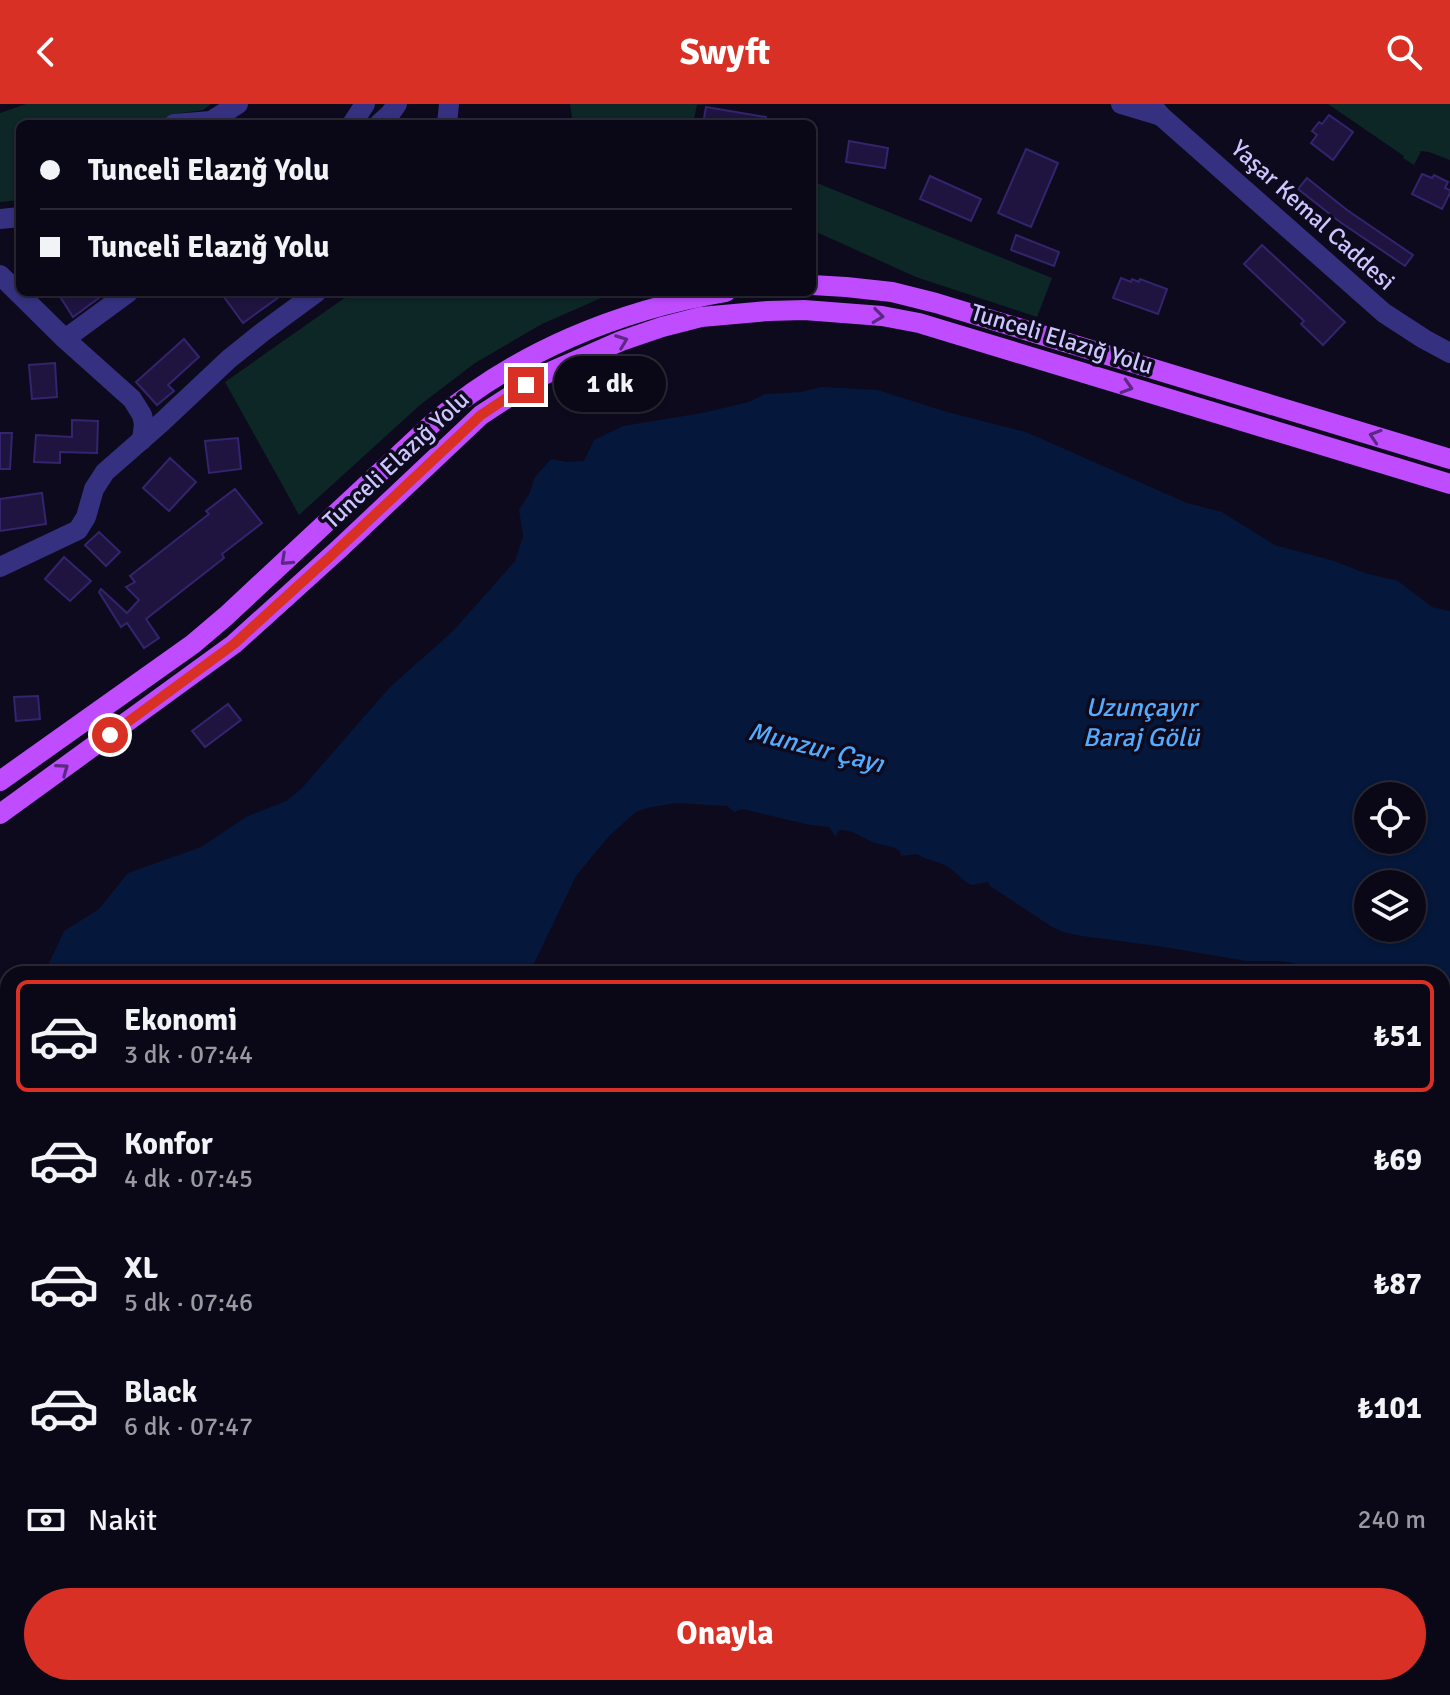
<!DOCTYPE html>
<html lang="tr">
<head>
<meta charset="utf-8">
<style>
  :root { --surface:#0a0816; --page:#13111f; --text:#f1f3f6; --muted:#999aa1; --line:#2a2935; --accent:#d93025 }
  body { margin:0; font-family:Signika,sans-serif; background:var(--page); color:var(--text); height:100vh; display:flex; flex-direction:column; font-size:30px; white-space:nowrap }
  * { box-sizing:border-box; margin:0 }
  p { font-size:26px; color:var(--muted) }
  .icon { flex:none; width:44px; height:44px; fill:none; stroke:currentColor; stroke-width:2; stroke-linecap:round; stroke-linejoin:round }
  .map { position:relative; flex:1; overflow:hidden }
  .side { position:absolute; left:0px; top:862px; width:1450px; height:730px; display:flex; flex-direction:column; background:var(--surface); border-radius:24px 24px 0 0; box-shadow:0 2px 6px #0004,0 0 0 2px var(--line) }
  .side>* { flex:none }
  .top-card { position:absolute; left:16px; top:16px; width:800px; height:176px; border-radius:12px; box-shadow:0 2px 6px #0004,0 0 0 2px var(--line); display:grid; align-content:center; height:176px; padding:0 24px; background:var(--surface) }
  .controls { position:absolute; left:1354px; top:678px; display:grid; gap:16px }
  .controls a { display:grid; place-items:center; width:72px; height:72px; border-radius:50%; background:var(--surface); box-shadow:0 2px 6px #0004,0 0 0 2px var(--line); font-size:40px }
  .end { position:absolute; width:36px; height:36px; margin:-18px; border:10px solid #d93025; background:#fff; box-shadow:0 0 0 4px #fff }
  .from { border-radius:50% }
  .bubble { position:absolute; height:56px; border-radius:28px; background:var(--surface); box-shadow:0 2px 6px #0004,0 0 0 2px var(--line); font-size:26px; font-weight:700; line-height:56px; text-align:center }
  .top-card b { display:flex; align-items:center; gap:28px; height:76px; font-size:30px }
  .top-card b+b { border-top:2px solid var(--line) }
  .top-card i { width:20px; height:20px; background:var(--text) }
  ul { padding:14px 0 0; list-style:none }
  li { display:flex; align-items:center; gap:24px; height:112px; margin:0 16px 12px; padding:0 8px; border:4px solid transparent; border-radius:12px }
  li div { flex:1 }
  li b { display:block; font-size:30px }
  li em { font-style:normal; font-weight:700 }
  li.active { border-color:var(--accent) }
  li>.icon { width:72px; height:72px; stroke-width:1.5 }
  .pay { display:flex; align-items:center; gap:20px; height:88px; padding:0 24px; font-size:30px }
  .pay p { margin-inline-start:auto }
  .action { display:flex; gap:16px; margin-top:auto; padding:16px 24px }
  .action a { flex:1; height:92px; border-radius:48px; background:var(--accent); color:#fff; font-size:32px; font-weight:700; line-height:92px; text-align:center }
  header { display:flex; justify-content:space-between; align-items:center; height:104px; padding:0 24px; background:var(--accent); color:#fff; font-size:36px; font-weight:700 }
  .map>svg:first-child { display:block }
  .green { fill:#0c2726 }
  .water { fill:#05173a; fill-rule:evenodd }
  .building { fill:#1e143f; stroke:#34246d; stroke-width:2 }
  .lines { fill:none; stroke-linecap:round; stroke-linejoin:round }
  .minor { stroke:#353180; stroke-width:20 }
  .major { stroke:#bf4cff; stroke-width:20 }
  .oneway { stroke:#5d2883 }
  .route { stroke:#d93025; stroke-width:10 }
  .labels { text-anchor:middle; stroke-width:7; stroke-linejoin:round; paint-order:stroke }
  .street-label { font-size:24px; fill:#cdc5ff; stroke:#0d0a1d }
  .water-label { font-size:26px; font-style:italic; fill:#53acff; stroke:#0d0a1d }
</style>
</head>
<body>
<header><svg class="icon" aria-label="back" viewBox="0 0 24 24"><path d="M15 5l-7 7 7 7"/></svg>Swyft<svg class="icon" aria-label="search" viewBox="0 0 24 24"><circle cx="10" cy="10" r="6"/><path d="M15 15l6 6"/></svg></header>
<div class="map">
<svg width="1450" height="1591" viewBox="0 0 1450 1591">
  <rect width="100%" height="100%" fill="#0d0a1d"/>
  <g class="green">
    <path d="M26,0h185l-8,6 -29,4 -16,10h-138v76l-20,2v-89z"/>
    <path d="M570,0h146l-19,1 -4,19h-120z"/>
    <path d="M1328,0h122v56l-21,-8 -8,-1 -7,14 -11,-7 1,-2z"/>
    <path d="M812,77l240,97 -15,39 -121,-40 -104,-47z"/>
    <path d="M353,188h254l1,3 -66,29 -67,39 -55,42 -121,110 -74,-133z"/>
  </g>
  <g class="water">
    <path d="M822,283l56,3 69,22 79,20 161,71 35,9 53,33 59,16 31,12 33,8 34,26 18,4v399l-8,-1v-35h-118l-31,-11 -14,-2h-33l-82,-14 -82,-11 -19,-4 -11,-5 -62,-41 -2,-4 -15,3 -4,-1c-8,-5 -13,-12 -21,-17 -10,-6 -21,-6 -31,-13l-16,2 -1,-5c-8,-5 -13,-5 -21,-7 -16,-4 -22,-14 -40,-14l-3,7 -7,-10 -19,-2 -68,-16 -8,3 -7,-6 -51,-3 -29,5 -11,4 -27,24 -33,40 -47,98h-485l20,-43 35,-22 29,-36 73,-26 45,-30 40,-16 15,-12 89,-102 63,-56 62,-70 8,-25 -4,-26 11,-18 4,-14 17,-19 16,3 17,-1 10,-21 29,-14 79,-13 47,-11 16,-8 35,-2zM1368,692h44v44h-44zM1368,780h44v44h-44z"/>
    <path d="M8,991v593h841l3,7h-852v-586z"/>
  </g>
  <g class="building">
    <path d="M706,3l60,10 -1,7h-62z"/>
    <path d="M1329,11l24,17 -20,28 -22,-17 6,-8 -5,-4 7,-9 3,2z"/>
    <path d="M849,37l39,7 -3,20 -39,-6z"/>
    <path d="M1026,45l32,14 -27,64 -33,-14z"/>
    <path d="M1422,70l10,4 2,-3 14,7 -3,6 5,2v3l-8,16 -30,-15z"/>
    <path d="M930,72l51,23 -10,22 -51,-22z"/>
    <path d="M1307,74l40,32 66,45 -8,11 -65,-44 -42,-33z"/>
    <path d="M1016,131l43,17 -5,14 -43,-16z"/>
    <path d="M1262,141l83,77 -22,23 -22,-21 3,-3 -60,-57z"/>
    <path d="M1121,174l10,4 1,-3 7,3 1,-3 27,10 -9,25 -45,-16z"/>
    <path d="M57,188h50l-34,25z"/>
    <path d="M230,188h56l-43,31 -19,-26z"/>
    <path d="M184,235l15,18 -31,28 6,6 -17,14 -21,-23z"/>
    <path d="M55,259l2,34 -25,2 -3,-34z"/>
    <path d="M72,316l26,1 -1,32 -37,-1v11l-26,-1 2,-27 36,2z"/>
    <path d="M0,329h12l-2,36h-10z"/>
    <path d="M238,334l3,31 -32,4 -4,-32z"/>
    <path d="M170,354l26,24 -27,29 -26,-23z"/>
    <path d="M235,385l27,34 -40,31 2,4 -78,61 13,19 -15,10 -17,-25 -6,4 -22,-35 2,-3 26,24 12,-13 -13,-13 9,-5 -5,-6 79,-62 -3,-3z"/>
    <path d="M42,389l4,31 -46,7v-32z"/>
    <path d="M99,428l21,20 -14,14 -21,-21z"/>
    <path d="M64,453l27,24 -21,20 -25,-22z"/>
    <path d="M38,592l2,23 -24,2 -2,-24z"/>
    <path d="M228,600l13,16 -36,27 -13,-16z"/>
  </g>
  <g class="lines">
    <g class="minor">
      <path d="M1121,0l40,12"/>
      <path d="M1151,0l10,12 223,197 40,26 26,14"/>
      <path d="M174,20l37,-3 27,-17"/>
      <path d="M352,20l13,-20"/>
      <path d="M379,20l11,-10 7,-10"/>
      <path d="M447,20l2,-20"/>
      <path d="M0,115l20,-2"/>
      <path d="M0,171l65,64 67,60 10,16 2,9 -2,16"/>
      <path d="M65,235l64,-47"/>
      <path d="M0,463l78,-37 8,-13 8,-28 11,-17 56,-49 68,-64 35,-28 53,-39"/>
    </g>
    <g class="major">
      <path d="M812,181l34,2 46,5 44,11 514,156"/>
      <path d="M0,677l193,-137 33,-28 207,-193c83,-71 186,-113 293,-131"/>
      <path d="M0,710l234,-170 105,-95 142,-134 60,-39 80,-35 41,-14 39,-10 67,-6 36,-1 78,6 37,7 531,161"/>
    </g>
  </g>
  <defs><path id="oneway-chevron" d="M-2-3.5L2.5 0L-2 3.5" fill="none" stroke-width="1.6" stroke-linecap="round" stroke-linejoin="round" transform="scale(2)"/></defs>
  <g class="oneway">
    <use href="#oneway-chevron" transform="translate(878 212) rotate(7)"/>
    <use href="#oneway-chevron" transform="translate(622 237) rotate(-21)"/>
    <use href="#oneway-chevron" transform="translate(1127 283) rotate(17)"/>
    <use href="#oneway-chevron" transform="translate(1375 332) rotate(-162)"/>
    <use href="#oneway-chevron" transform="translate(286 456) rotate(137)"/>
    <use href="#oneway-chevron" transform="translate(63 665) rotate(-36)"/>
  </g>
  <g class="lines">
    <path class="route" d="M110,631l124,-91 99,-90 148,-139 45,-30"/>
  </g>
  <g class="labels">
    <g class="street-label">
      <text transform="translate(1313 111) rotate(42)" y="8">Yaşar Kemal Caddesi</text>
      <text transform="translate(1062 235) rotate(17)" y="8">Tunceli Elazığ Yolu</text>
      <text transform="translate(396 356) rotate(-43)" y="8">Tunceli Elazığ Yolu</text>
    </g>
    <g class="water-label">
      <text x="1141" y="612">Uzunçayır<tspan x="1141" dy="30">Baraj Gölü</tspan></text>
      <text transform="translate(816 643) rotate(14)" y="9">Munzur Çayı</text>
    </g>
  </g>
</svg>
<div class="controls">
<a><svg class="icon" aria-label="locate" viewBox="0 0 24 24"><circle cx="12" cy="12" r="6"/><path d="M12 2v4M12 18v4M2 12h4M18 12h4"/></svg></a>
<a><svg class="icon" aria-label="layers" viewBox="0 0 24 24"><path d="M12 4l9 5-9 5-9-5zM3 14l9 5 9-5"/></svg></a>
</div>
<i class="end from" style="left:110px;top:631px"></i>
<i class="end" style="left:526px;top:281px"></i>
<div class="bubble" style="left:554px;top:252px;width:112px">1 dk</div>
<div class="top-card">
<b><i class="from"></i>Tunceli Elazığ Yolu</b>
<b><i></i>Tunceli Elazığ Yolu</b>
</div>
<section class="side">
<ul>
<li class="active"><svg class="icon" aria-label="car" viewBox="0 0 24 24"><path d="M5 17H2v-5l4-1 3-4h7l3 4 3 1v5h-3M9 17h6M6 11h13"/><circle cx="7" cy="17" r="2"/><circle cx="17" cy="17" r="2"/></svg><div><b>Ekonomi</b><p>3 dk · 07:44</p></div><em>₺51</em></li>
<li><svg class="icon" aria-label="car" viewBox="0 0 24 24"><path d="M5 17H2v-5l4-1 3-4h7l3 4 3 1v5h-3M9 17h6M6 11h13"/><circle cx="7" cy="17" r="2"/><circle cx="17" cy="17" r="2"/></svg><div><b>Konfor</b><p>4 dk · 07:45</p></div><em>₺69</em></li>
<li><svg class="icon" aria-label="car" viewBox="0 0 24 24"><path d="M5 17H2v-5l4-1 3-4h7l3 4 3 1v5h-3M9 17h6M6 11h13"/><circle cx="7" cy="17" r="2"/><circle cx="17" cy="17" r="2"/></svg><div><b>XL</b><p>5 dk · 07:46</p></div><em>₺87</em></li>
<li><svg class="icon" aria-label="car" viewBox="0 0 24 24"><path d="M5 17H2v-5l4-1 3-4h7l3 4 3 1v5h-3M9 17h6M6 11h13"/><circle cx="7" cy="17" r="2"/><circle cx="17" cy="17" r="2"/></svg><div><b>Black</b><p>6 dk · 07:47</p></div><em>₺101</em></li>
</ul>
<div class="pay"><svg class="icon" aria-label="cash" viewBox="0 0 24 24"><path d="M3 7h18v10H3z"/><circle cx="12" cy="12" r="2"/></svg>Nakit<p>240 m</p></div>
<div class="action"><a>Onayla</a></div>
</section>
</div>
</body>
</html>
